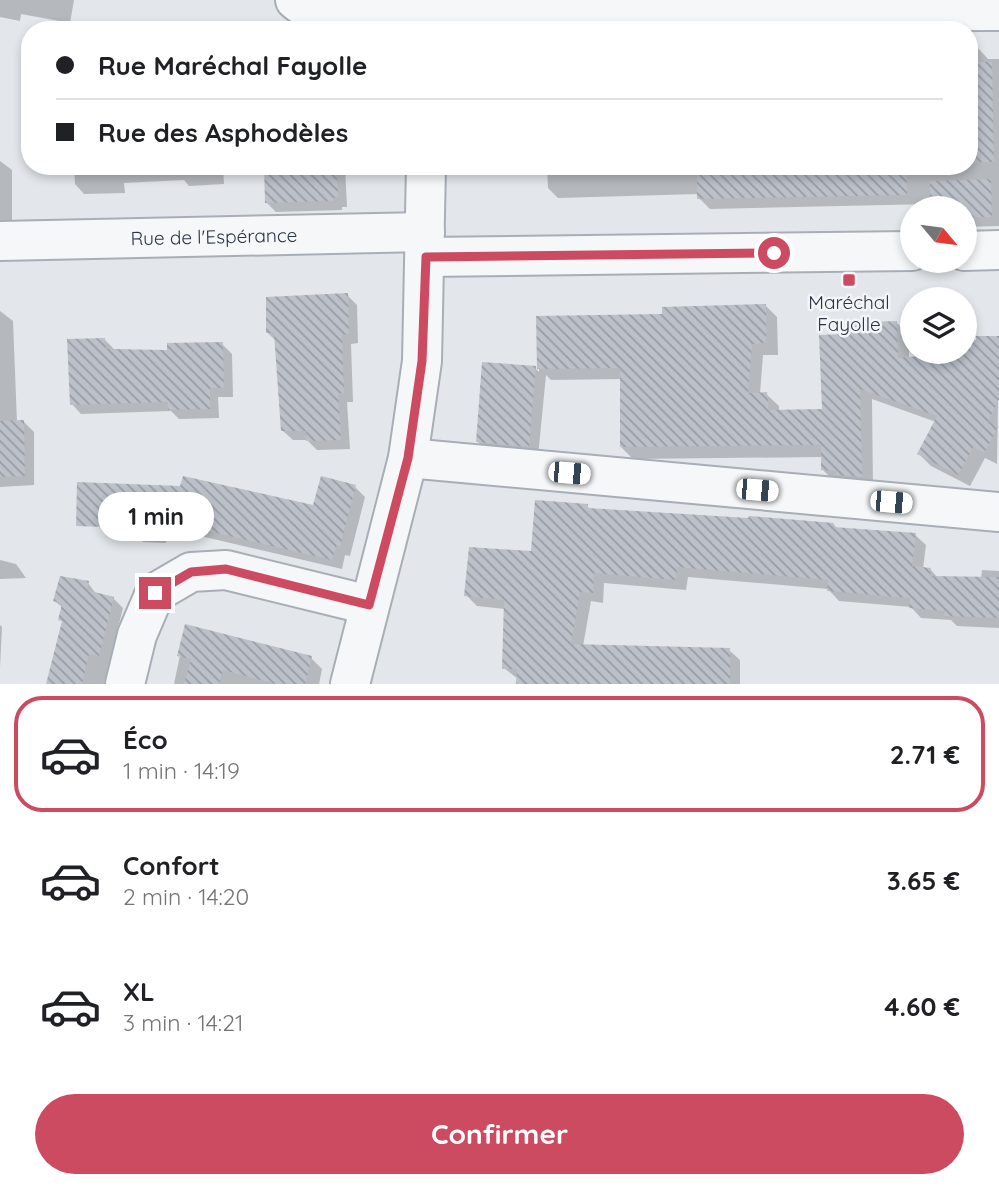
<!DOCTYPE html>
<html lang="fr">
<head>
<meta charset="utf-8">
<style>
  :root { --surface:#fff; --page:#f6f6f6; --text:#202124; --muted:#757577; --line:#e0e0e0; --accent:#cd4b61 }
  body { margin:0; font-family:Quicksand,sans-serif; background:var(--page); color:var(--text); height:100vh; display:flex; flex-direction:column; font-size:26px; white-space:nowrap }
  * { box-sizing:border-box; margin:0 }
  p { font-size:23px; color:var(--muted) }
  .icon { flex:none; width:38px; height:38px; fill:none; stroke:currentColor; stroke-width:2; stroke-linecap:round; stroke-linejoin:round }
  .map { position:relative; height:684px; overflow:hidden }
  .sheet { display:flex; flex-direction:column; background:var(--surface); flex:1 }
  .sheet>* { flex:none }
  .hud { position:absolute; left:21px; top:21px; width:957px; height:154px; border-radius:28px; box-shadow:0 4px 10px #0003; display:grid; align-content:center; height:154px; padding:0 35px; background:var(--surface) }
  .needle { width:46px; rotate:119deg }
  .controls { position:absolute; left:900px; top:196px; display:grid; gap:14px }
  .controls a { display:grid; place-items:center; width:77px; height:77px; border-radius:50%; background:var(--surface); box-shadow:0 4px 10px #0003; font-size:35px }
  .end { position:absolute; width:32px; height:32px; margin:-16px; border:9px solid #cd4b61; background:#fff; box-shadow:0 0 0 4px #fff }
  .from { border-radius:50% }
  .bubble { position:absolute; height:49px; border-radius:24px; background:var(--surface); box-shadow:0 4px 10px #0003; font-size:23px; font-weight:700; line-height:49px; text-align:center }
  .car { position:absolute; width:21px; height:42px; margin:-21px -10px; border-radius:9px; box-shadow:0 0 5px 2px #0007; background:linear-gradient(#fff 24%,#345 0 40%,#fff 0 76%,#345 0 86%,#fff 0) }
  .hud b { display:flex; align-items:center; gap:24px; height:66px; font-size:26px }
  .hud b+b { border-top:2px solid var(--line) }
  .hud i { width:18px; height:18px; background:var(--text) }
  ul { padding:12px 0 0; list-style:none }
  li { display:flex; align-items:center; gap:21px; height:116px; margin:0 14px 10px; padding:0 21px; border:4px solid transparent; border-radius:28px }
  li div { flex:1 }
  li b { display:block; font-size:26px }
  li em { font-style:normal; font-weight:700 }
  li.current { border-color:var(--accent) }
  li>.icon { width:63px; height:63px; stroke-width:1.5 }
  .action { display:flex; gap:14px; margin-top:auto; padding:14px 35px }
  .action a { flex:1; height:80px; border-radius:42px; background:var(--accent); color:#fff; font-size:28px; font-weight:700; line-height:80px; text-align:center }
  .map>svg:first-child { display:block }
  .shadow { fill:#0003 }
  .building { fill:url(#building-back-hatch) }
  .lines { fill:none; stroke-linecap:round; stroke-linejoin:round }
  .minor-casing { stroke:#a8aeb6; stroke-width:42 }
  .minor { stroke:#f6f7f9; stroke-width:38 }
  .route { stroke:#cd4b61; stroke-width:9 }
  .poi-dot { fill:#cd4b61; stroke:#f3f6f8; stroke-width:2.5 }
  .labels { text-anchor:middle; stroke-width:5; stroke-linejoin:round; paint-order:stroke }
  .street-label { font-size:19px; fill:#2b3444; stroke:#f3f6f8 }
  .poi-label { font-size:19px; fill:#2b3444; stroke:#f3f6f8 }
</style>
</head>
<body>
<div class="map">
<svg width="999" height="684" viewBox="0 0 999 684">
  <defs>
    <pattern id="building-back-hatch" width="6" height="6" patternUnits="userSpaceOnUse" patternTransform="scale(1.75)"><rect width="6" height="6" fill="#bbc0c9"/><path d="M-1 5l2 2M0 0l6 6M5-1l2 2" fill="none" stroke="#989da5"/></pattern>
  </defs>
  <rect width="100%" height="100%" fill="#e3e7eb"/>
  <g class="shadow">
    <path d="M0,0h74l-4,23 -49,-9 -1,7 -20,-4z"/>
    <path d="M970,47h7l11,12h11v167l-35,1v-19h-32v-4l-222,5 -11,-11v-4l-141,4 -10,-10 -1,-22h423z"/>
    <path d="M0,161l12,9v55h-12z"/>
    <path d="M74,166h149l1,18 -35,2 -5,-6 -60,3 1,10 -41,1 -9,-10z"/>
    <path d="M266,166h79l2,41h-5v3l-66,2 -10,-10z"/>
    <path d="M347,295l10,10 1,38 -7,1 2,58h-6l3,47 -33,1 -10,-10h-14l-10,-9 -7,-90 -9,-9z"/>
    <path d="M765,305l12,12 1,38h-15l-3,39h6l13,12v6l45,-1 23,-75 50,-13 12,12v24l42,-2v-5h13l35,-14 -2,126 -12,-6 -15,28 -39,-20 -12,-12 17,-32 -64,-23 1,90 -38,-7 -12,-12v-13l-190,2 -12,-12 1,-68 -71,1 -5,-5 -8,82 -50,-5 -10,-10 57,-74 4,4 -1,-54 126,-2z"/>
    <path d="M0,311l13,10 4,101h7l10,10v53l-34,2z"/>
    <path d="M104,339l10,10 55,3 53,-8 10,10 1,43h-15l1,21 -40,1 -8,-8 -90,3 -9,-10z"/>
    <path d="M182,487l133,20 40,-20 10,10 -15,59 -5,-1 -3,14 -176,-41v15l-23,-1 -14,-15z"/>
    <path d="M587,506l4,4 242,14 5,5 77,6 11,10 -3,24h7l8,9 43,1 1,-9 17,1v57l-42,-2 -6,-6 -30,-2 -10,-11 -72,-6 -11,-12 -140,-12 -2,13 -82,-7 -1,20 -12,-2 -8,45 146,4 11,10v24h-222v-5l-14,-11 1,-59 -28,-3 -11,-11 66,-43z"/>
    <path d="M0,560l16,4 10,14 -26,1z"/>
    <path d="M88,583l9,12 16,3 10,10 -19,76h-56l15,-61 -3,-4 3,-11 -8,-7z"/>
    <path d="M0,625l2,2 -2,41z"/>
    <path d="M186,626l125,32 11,11 -3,15h-145z"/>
  </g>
  <g class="building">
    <path d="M970,62h22l2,100h-24z"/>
    <path d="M264,166h72l2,31 -5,1v3l-68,2z"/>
    <path d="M697,166h209l1,29 -210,4z"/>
    <path d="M991,179l1,38h-28v-9h-34v-27z"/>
    <path d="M348,293l1,41 -7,1 2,58h-6l3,47 -35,1v-10h-25l-7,-98h-8v-36z"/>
    <path d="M766,304v39l-14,1 -4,49 19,-1 2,18 53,-1 -3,-74 26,-1v-11l52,-2 1,37 66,-6v-12h12v-4h23v63l-11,22 10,6 -14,26 -11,-6 -15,28 -41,-21 20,-38 -77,-27 2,88 -26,-2 1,-4 -16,-1v-25l-201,2v-79l-83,1 -1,-53 126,-2v-7z"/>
    <path d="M105,338l1,11 61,1v-7l56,-1 1,46h-14v21l-42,1v-8l-98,3 -3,-66z"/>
    <path d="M482,362l54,4 -7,81 -53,-5z"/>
    <path d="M24,420l1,56 -25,1v-56z"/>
    <path d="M183,476l130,29 8,-29 35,9 -16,62 -4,-1 -4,14 -175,-41 -1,14 -25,-1v-4l-55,-2 1,-44 103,4z"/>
    <path d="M535,500l53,4v4l160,10 1,-2 85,7 -1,4 83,6 -4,33 19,2 -1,8 69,1v41l-55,-2 1,-5 -36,-3 1,-10 -83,-7 1,-11 -151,-13 -1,13 -82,-7 -1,20 -13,-1 -9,52 159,4v36h-214l1,-15h-15l2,-69 -40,-4 5,-49 62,4z"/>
    <path d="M60,576l29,5 -2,9 27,7 -15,59 -10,-2 -7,30h-36l16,-63 -4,-1 4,-16 -9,-3z"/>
    <path d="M185,624l127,32 -7,28h-29l-53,-14 -4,14h-35l7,-25 -14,-3z"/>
  </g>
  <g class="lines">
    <defs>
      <g id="minor">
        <path d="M295,0l5,4 128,8 571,-1"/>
        <path id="s1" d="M0,241l425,-9"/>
        <path d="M964,251l35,-1"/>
        <path d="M426,257l486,-6"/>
        <path d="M408,458l591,54"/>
        <path d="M125,684l12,-49 18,-42 36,-21 35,-2 143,35"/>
        <path d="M350,684l58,-226 14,-97 4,-195"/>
      </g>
    </defs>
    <use href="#minor" class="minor-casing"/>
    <use href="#minor" class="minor"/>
  </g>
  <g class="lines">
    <path class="route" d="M155,593l36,-21 35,-3 143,36 39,-147 14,-97 4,-104 348,-4"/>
  </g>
  <rect class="poi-dot" x="842" y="273" width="14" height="14" rx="3.5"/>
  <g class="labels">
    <g class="street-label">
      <text dy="7" stroke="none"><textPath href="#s1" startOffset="214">Rue de l'Espérance</textPath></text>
    </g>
    <g class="poi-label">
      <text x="849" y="309">Maréchal<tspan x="849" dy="22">Fayolle</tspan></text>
    </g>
  </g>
</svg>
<div class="controls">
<a><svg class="needle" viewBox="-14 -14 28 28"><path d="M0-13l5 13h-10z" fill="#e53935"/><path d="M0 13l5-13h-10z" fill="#757577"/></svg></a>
<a><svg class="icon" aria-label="layers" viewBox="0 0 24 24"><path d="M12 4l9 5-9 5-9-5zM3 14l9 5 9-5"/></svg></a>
</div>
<i class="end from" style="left:774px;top:253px"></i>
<i class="end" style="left:155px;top:593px"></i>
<div class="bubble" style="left:98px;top:492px;width:116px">1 min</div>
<i class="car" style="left:569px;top:473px;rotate:95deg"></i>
<i class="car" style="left:757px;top:490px;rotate:95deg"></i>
<i class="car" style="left:891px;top:502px;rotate:95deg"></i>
<div class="hud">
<b><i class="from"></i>Rue Maréchal Fayolle</b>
<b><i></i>Rue des Asphodèles</b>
</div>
</div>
<section class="sheet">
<ul>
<li class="current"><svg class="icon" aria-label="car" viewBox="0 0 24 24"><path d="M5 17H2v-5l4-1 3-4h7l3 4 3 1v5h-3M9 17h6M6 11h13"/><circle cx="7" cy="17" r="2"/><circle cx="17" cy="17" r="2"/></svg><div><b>Éco</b><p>1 min · 14:19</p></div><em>2.71 €</em></li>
<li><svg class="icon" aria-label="car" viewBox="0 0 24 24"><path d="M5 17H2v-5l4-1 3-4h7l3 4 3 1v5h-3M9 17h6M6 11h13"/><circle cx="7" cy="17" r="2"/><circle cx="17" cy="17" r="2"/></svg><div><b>Confort</b><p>2 min · 14:20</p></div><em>3.65 €</em></li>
<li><svg class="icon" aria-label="car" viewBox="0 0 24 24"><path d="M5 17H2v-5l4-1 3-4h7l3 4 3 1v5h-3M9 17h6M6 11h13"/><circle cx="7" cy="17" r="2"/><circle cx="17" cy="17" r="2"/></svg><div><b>XL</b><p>3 min · 14:21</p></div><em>4.60 €</em></li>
</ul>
<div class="action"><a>Confirmer</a></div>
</section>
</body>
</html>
